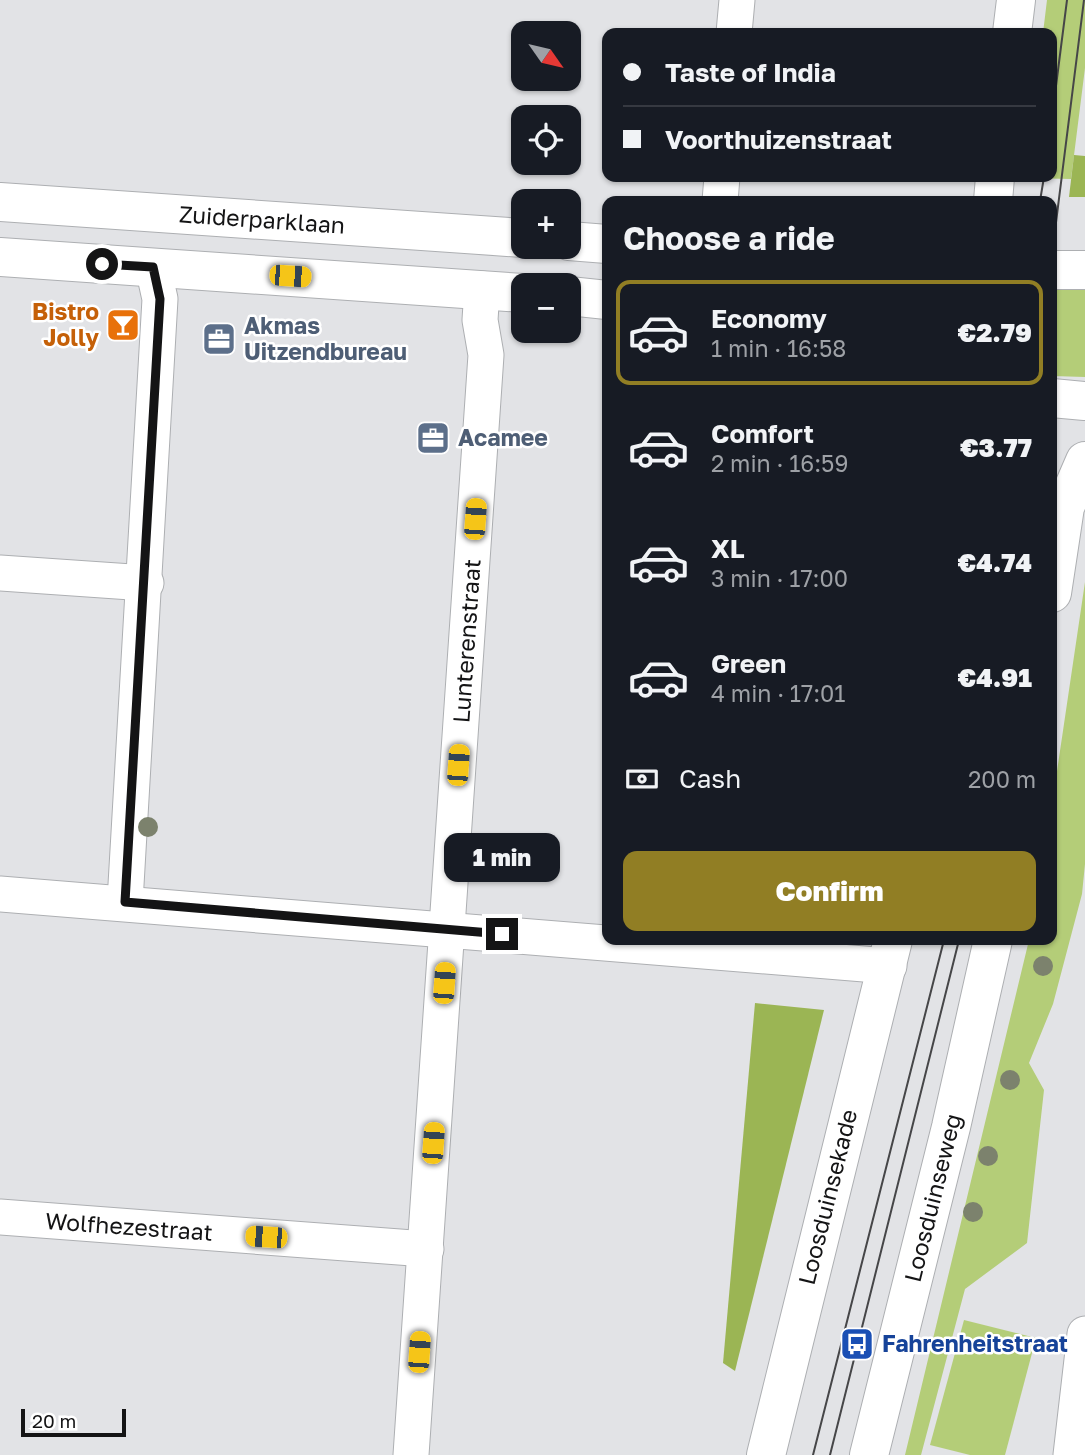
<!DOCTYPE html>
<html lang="en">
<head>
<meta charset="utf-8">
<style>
  :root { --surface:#171b24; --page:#242831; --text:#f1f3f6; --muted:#9ea1a6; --line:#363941; --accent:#917e24 }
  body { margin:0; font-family:"Golos Text",sans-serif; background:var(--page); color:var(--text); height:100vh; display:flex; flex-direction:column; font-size:26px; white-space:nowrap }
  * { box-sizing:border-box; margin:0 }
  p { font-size:23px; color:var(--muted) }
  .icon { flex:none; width:38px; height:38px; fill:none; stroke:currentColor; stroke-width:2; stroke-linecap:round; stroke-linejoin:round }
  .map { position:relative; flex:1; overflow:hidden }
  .sheet { position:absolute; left:602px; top:196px; width:455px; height:749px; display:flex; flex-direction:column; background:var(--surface); border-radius:14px; box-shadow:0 2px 5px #0004 }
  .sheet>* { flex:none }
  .hud { position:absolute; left:602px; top:28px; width:455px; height:154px; border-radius:14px; box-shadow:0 2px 5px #0004; display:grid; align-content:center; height:154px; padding:0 21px; background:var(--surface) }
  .needle { width:46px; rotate:124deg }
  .fabs { position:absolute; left:511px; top:21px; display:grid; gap:14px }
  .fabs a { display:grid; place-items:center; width:70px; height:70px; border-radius:14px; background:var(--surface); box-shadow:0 2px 5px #0004; font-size:35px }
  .scale { position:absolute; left:21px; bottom:18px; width:105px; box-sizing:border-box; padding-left:7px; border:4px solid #141415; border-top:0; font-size:19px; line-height:24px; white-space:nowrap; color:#141415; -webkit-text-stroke:5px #fff; paint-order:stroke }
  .end { position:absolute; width:32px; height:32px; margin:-16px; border:9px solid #141415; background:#fff; box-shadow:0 0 0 4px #fff }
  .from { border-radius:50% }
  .bubble { position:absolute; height:49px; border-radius:14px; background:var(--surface); box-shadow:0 2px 5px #0004; font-size:23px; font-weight:800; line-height:49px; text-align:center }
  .car { position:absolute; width:21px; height:42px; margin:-21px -10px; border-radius:9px; box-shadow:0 0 5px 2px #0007; background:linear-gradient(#f5c518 24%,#345 0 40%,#f5c518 0 76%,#345 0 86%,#f5c518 0) }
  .hud b { display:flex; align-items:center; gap:24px; height:66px; font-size:26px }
  .hud b+b { border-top:2px solid var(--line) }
  .hud i { width:18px; height:18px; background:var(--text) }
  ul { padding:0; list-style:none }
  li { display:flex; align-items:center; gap:21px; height:105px; margin:0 14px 10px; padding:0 7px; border:4px solid transparent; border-radius:14px }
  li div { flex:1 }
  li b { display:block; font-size:26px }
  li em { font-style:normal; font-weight:800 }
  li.active { border-color:var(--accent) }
  li>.icon { width:63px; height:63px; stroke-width:1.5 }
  h2 { padding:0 21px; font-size:32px; line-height:84px }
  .pay { display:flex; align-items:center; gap:18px; height:77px; padding:0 21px; font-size:26px }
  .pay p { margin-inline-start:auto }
  .primary-button { display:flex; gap:14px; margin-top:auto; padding:14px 21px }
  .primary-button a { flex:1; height:80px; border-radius:14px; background:var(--accent); color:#fff; font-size:28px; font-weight:800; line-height:80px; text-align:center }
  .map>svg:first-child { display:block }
  .green { fill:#b4cd78 }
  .forest { fill:#9bb554 }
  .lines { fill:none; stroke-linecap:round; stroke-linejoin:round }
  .minor-casing { stroke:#adafb2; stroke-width:37 }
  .secondary-casing { stroke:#adafb2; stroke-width:40 }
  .minor { stroke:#fff; stroke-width:35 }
  .secondary { stroke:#fff; stroke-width:38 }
  .tram { stroke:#464648; stroke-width:2 }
  .tree { fill:#7c826d }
  .route { stroke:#141415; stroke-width:9 }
  .labels { text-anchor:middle; stroke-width:5; stroke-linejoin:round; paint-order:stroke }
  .street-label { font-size:23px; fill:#141415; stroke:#fff }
  .food-label { font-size:23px; font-weight:bold; fill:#c56008; stroke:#fff; text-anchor:end }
  .service-label { font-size:23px; font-weight:bold; fill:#4e5e75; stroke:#fff; text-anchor:start }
  .transit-label { font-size:23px; font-weight:bold; fill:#164399; stroke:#fff; text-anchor:start }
</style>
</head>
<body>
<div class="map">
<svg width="1085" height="1455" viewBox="0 0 1085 1455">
  <rect width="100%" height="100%" fill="#e2e3e6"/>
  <g class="green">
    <path d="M1047,0h38v68l-14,111 -46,-1 27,-1v-144h-9z"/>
    <path d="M1052,287l33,3v87l-33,-1z"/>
    <path d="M1085,582v282l-3,30 -29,110 -24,59 15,27 -17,153 -62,46 -44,166h-16l124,-515h23v-135z"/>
    <path d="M964,1320l72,18 -31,117h-35l-40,-10z"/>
  </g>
  <g class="forest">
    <path d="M1074,155l11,1v41h-16z"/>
    <path d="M755,1003l69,7 -89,361 -12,-8z"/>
  </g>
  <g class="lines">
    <defs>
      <g id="minor">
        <path d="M734,33l3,-33"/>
        <path d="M720,201l2,-24"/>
        <path d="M0,573l146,10"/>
        <path d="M0,894l889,72"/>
        <path d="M125,902l35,-603 -7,-32"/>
        <path d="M0,1217l426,32"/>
        <path d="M411,1455l75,-1100 -6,-35 2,-31"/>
        <path d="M1071,1455l14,-121"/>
      </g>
      <g id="secondary">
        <path d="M1012,33l4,-33"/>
        <path d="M993,201l2,-24"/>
        <path d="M0,202l523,36"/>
        <path d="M569,241l38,3"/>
        <path d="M0,257l523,36"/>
        <path d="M1052,270h33"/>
        <path d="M569,296l38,4"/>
        <path d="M1052,398l33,3"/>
        <path d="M1052,593l13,-86 20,-46"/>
        <path d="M766,1455l127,-515"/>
        <path d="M869,1455l82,-328 42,-187"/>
      </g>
    </defs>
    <use href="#minor" class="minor-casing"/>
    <use href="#secondary" class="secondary-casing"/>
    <use href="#minor" class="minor"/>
    <use href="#secondary" class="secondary"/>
    <g class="tram">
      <path d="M1052,117l15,-117"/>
      <path d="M1040,201l4,-24"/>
      <path d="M1052,254l32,-254"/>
      <path d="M813,1455l131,-515"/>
      <path d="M830,1455l129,-515"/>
    </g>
  </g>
  <g class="tree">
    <circle cx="148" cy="827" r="10"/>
    <circle cx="1043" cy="966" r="10"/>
    <circle cx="1010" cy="1080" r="10"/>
    <circle cx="988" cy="1156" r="10"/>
    <circle cx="973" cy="1212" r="10"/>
  </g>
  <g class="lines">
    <path class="route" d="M102,264l51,3 7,32 -35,603 377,32"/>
  </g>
  <defs>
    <symbol id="bar-square" viewBox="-11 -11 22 22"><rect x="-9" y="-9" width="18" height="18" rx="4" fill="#e8710a" stroke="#fff"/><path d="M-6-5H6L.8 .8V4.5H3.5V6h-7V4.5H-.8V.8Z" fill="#fff"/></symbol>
    <symbol id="office-square" viewBox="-11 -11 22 22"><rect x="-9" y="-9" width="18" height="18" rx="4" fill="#5c6f8a" stroke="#fff"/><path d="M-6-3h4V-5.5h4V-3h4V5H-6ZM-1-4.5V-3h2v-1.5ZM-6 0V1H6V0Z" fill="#fff"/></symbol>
    <symbol id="bus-square" viewBox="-11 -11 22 22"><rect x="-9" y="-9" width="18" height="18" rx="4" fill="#1a4fb4" stroke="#fff"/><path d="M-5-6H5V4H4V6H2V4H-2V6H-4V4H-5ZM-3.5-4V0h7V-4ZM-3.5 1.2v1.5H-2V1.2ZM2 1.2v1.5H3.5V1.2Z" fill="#fff"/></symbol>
  </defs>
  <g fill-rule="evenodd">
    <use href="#bar-square" x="104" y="306" width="38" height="38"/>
    <use href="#office-square" x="200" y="320" width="38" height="38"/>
    <use href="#office-square" x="414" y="419" width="38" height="38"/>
    <use href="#bus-square" x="838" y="1325" width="38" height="38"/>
  </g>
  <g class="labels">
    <g class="street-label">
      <text transform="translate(262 220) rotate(4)" y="8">Zuiderparklaan</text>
      <text transform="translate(467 641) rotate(-86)" y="8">Lunterenstraat</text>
      <text transform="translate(828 1197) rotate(-76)" y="8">Loosduinsekade</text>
      <text transform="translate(933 1198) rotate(-76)" y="8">Loosduinseweg</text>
      <text transform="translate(129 1227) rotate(4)" y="8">Wolfhezestraat</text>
    </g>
    <g class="food-label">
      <text x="99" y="320">Bistro<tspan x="99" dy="26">Jolly</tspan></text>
    </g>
    <g class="service-label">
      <text x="244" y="334">Akmas<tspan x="244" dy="26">Uitzendbureau</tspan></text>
      <text x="458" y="446">Acamee</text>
    </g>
    <g class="transit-label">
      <text x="882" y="1352">Fahrenheitstraat</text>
    </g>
  </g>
</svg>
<div class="fabs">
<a><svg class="needle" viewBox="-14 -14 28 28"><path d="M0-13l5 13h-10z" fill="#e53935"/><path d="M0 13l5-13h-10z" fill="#9ea1a6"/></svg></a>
<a><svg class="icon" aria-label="locate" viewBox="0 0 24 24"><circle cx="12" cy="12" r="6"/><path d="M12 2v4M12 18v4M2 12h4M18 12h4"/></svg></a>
<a>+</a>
<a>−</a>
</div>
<div class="scale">20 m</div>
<i class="end from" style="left:102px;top:264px"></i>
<i class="end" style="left:502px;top:934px"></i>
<div class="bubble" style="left:444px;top:833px;width:116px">1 min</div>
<i class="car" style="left:290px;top:276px;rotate:94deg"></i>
<i class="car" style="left:475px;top:519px;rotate:4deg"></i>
<i class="car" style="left:458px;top:765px;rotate:4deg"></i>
<i class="car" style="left:444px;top:983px;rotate:4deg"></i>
<i class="car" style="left:433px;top:1143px;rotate:4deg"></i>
<i class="car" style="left:266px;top:1237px;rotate:274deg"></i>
<i class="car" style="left:419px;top:1352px;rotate:4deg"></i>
<div class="hud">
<b><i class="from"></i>Taste of India</b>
<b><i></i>Voorthuizenstraat</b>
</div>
<section class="sheet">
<h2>Choose a ride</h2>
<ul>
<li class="active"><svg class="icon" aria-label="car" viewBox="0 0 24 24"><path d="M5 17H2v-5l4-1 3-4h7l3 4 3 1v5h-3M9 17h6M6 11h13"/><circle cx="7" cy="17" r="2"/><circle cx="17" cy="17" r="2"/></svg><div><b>Economy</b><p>1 min · 16:58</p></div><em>€2.79</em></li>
<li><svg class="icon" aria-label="car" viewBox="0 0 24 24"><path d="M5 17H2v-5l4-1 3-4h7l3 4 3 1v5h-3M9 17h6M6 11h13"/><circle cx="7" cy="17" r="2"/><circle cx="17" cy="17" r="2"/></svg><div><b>Comfort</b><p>2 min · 16:59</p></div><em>€3.77</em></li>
<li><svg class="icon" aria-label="car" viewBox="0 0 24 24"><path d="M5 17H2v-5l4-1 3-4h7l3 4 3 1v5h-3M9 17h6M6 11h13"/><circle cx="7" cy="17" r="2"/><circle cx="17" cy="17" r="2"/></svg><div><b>XL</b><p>3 min · 17:00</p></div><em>€4.74</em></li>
<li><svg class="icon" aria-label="car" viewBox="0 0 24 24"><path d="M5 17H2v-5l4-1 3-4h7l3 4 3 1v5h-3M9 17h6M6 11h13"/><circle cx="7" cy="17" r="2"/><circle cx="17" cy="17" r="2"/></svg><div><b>Green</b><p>4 min · 17:01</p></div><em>€4.91</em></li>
</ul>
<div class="pay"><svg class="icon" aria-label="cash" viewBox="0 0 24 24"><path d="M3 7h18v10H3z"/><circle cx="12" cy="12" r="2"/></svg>Cash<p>200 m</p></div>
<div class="primary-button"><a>Confirm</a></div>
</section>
</div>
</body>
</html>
